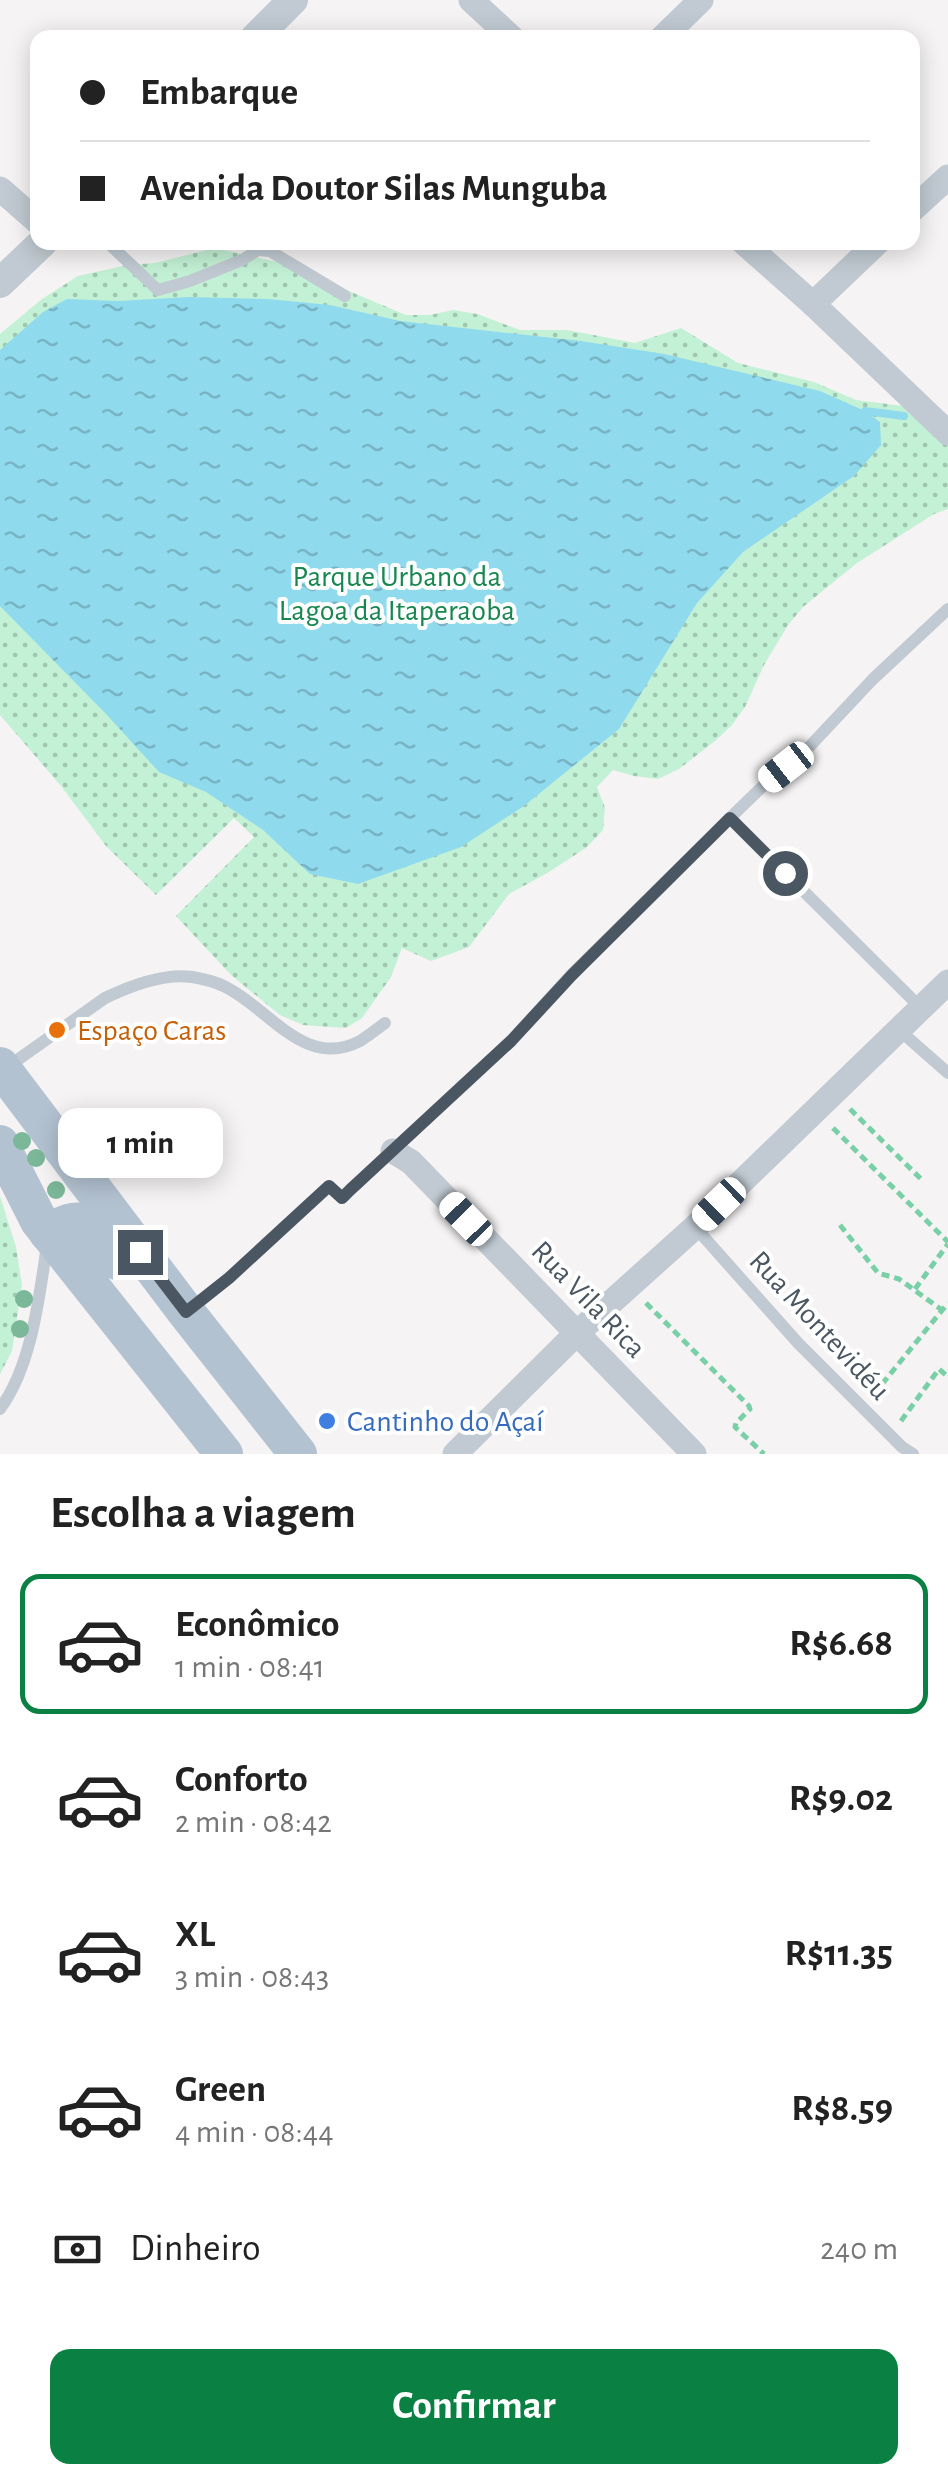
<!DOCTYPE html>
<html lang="pt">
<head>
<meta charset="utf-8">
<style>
  :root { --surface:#fff; --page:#f2f2f2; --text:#222; --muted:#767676; --line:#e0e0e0; --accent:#0b8043 }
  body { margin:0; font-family:"Alegreya Sans",sans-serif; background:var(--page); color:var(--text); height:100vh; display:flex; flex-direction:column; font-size:38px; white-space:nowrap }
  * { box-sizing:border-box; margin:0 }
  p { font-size:32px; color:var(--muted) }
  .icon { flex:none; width:55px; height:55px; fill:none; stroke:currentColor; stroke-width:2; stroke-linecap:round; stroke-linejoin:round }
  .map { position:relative; height:1454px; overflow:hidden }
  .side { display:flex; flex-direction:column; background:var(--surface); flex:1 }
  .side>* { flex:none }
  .banner { position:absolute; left:30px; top:30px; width:890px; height:220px; border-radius:20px; box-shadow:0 5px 25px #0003; display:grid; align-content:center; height:220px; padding:0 50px; background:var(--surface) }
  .end { position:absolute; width:45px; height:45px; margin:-22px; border:12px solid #4a5661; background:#fff; box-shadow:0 0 0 5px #fff }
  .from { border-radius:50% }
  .bubble { position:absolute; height:70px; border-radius:20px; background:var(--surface); box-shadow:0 5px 25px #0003; font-size:32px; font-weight:700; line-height:70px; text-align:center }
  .car { position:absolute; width:30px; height:60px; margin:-30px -15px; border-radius:12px; box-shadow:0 0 8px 2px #0007; background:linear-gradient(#fff 24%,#345 0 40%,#fff 0 76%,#345 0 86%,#fff 0) }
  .banner b { display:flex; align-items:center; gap:35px; height:95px; font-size:38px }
  .banner b+b { border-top:2px solid var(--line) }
  .banner i { width:25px; height:25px; background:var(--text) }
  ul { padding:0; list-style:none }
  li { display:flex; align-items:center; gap:30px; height:140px; margin:0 20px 15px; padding:0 30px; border:5px solid transparent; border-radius:20px }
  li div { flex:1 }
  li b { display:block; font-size:38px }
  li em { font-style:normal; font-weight:700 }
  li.selected { border-color:var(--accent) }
  li>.icon { width:90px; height:90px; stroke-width:1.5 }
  h2 { padding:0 50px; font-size:45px; line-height:120px }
  .pay { display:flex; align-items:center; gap:25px; height:110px; padding:0 50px; font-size:38px }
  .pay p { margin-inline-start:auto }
  .primary-button { display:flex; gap:20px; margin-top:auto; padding:20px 50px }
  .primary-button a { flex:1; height:115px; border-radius:20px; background:var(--accent); color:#fff; font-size:40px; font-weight:700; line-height:115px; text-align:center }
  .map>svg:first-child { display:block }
  .grass { fill:url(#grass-dots) }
  .water { fill:url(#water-ripples) }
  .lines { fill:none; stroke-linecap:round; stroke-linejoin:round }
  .stream { stroke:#90daee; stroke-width:8 }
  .path { stroke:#7ad0a6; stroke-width:5; stroke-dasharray:8 5; stroke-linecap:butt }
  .service { stroke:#c1cad2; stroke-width:12 }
  .minor { stroke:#c1cad2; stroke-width:25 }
  .tertiary { stroke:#c1cad2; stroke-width:30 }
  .primary { stroke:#b3c2d1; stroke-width:38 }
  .tree { fill:#7bb799 }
  .route { stroke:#4a5661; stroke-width:12 }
  .food-dot { fill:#e8710a; stroke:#fff; stroke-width:4 }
  .shop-dot { fill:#3f7fe0; stroke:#fff; stroke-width:4 }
  .labels { text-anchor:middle; stroke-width:8; stroke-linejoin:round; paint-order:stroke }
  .park-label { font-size:30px; fill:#17864f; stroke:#fff }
  .food-label { font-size:30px; fill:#c56008; stroke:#fff; text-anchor:start }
  .street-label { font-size:30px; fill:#4a5661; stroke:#fff }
  .shop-label { font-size:30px; fill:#366cbe; stroke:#fff; text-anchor:start }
</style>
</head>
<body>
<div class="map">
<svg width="948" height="1454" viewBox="0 0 948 1454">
  <defs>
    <pattern id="grass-dots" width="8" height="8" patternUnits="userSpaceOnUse" patternTransform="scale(2.5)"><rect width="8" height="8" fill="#c3f1d5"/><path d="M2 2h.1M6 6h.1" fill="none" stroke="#a0c6b0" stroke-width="1.8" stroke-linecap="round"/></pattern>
    <pattern id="water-ripples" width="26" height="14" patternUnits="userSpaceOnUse" patternTransform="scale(2.5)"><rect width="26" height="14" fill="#90daee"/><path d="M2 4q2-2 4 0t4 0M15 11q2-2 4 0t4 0" fill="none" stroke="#78b4c4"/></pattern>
  </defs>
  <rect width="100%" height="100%" fill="#f5f3f3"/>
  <g class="grass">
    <path d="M215,248l67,15 124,52h24l23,-5 24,4 43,16h47l68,13 46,-15 57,35 76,19 42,18 55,7 37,18v84l-14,5 -77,49 -54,44 -15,18 -24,40 -19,42 -13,18 -17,16 -36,28 -21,10 -24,-3 -21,-6 -16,17 8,21 -2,22 -16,17 -38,25 -40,22 -40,53 -38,14 -29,-13 -11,29 -29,41 -16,10 -43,-3 -23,-10 -49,-40 -55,-59 78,-79 -20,-19 -78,77 -50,-49 -45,-60 -61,-71v-381l42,-35 36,-23 49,-11 28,-2z"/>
    <path d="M0,1196l16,51 6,38 -10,66 -12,23z"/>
  </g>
  <path class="water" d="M189,297l79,2 62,6 70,16 181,20 83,13 156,37 45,20 15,11 1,23 -27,31 -111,76 -46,51 -78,126 -95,77 -63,41 -103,37 -48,-10 -47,-44 -57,-38 -47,-20 -52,-57 -107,-109v-256l43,-38 24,-13 51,2z"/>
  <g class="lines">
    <path class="stream" d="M865,411l39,5"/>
    <g class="path">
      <path d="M850,1109l73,72"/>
      <path d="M833,1128l115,114"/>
      <path d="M840,1225l38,48 21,6 43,31"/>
      <path d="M915,1289l33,-45"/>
      <path d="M646,1303l103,103 1,3 -14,14 -1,4 29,27"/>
      <path d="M874,1394l74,-91"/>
      <path d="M901,1421l38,-52 9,8"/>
    </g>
    <g class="service">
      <path d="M107,242l51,48 32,-9 52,-21 16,-10 12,1 75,45"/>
      <path d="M730,818l191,190"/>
      <path d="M898,1029l50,44"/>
      <path d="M6,1068l99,-70c27,-13 67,-28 97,-19 10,2 21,6 29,11 41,23 76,79 129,51 8,-5 17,-12 25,-18"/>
      <path d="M695,1227l103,116 104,104 11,7"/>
      <path d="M188,1311l41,-33 100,-92 13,12 8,-8 161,-149 60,-66 159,-157 37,-36 43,-36 63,-67 75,-70"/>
      <path d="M0,1409c32,-44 39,-111 47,-164"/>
    </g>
    <g class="minor">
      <path d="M471,0l41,38"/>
      <path d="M662,38l39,-38"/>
      <path d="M0,189l38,33"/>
      <path d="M912,210l36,-33"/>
      <path d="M743,242l70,62 135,129"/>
      <path d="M813,304l65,-62"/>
      <path d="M393,1151l18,11 283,292"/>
      <path d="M455,1454l122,-121 118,-106 253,-245"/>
    </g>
    <g class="tertiary">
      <path d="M255,38l38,-38"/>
      <path d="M0,283l43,-41"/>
    </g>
    <g class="primary">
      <path d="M0,1066l186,246 112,142"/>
      <path d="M0,1144l39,77 185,233"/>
      <path d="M48,1233c13,-7 24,-15 38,-10l31,38"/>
    </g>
  </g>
  <g class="tree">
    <circle cx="22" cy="1141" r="9"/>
    <circle cx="36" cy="1158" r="9"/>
    <circle cx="56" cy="1190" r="9"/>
    <circle cx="24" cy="1299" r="9"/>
    <circle cx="20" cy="1329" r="9"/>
  </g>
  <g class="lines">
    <path class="route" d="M140,1252l46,60 43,-34 100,-92 13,12 8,-8 161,-149 61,-66 158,-157 55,55"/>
  </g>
  <circle class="food-dot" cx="57" cy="1030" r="10"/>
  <circle class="shop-dot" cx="327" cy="1421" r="10"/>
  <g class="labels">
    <g class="park-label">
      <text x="397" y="586">Parque Urbano da<tspan x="397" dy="34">Lagoa da Itaperaoba</tspan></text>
    </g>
    <g class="food-label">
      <text x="77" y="1040">Espaço Caras</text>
    </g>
    <g class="street-label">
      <text transform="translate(589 1299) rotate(46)" y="10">Rua Vila Rica</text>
      <text transform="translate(820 1325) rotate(47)" y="10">Rua Montevidéu</text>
    </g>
    <g class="shop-label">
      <text x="347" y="1431">Cantinho do Açaí</text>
    </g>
  </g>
</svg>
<i class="end from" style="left:785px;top:873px"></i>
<i class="end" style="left:140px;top:1252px"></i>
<div class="bubble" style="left:58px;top:1108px;width:165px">1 min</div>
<i class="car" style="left:786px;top:767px;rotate:232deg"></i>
<i class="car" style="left:719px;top:1204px;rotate:226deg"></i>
<i class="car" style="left:466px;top:1219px;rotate:316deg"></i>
<div class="banner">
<b><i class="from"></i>Embarque</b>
<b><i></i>Avenida Doutor Silas Munguba</b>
</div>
</div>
<section class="side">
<h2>Escolha a viagem</h2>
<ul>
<li class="selected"><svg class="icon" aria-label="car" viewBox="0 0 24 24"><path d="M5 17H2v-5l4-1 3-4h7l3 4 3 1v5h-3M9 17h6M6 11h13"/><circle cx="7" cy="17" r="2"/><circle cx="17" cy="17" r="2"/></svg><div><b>Econômico</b><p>1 min · 08:41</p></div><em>R$6.68</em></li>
<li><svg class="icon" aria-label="car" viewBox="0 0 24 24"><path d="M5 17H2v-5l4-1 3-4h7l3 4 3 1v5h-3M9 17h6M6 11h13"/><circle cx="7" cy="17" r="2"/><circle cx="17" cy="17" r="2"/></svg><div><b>Conforto</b><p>2 min · 08:42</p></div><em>R$9.02</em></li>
<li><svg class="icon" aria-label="car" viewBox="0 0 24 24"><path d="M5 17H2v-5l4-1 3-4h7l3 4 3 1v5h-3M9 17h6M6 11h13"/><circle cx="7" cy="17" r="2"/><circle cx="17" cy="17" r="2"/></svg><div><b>XL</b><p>3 min · 08:43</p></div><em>R$11.35</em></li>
<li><svg class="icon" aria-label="car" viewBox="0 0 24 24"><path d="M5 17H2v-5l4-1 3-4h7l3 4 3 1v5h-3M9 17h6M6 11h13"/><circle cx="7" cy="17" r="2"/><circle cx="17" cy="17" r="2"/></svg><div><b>Green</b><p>4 min · 08:44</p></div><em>R$8.59</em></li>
</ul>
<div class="pay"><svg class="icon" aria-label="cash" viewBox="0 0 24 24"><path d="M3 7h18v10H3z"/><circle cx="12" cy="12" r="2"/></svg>Dinheiro<p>240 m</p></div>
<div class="primary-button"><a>Confirmar</a></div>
</section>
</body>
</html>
